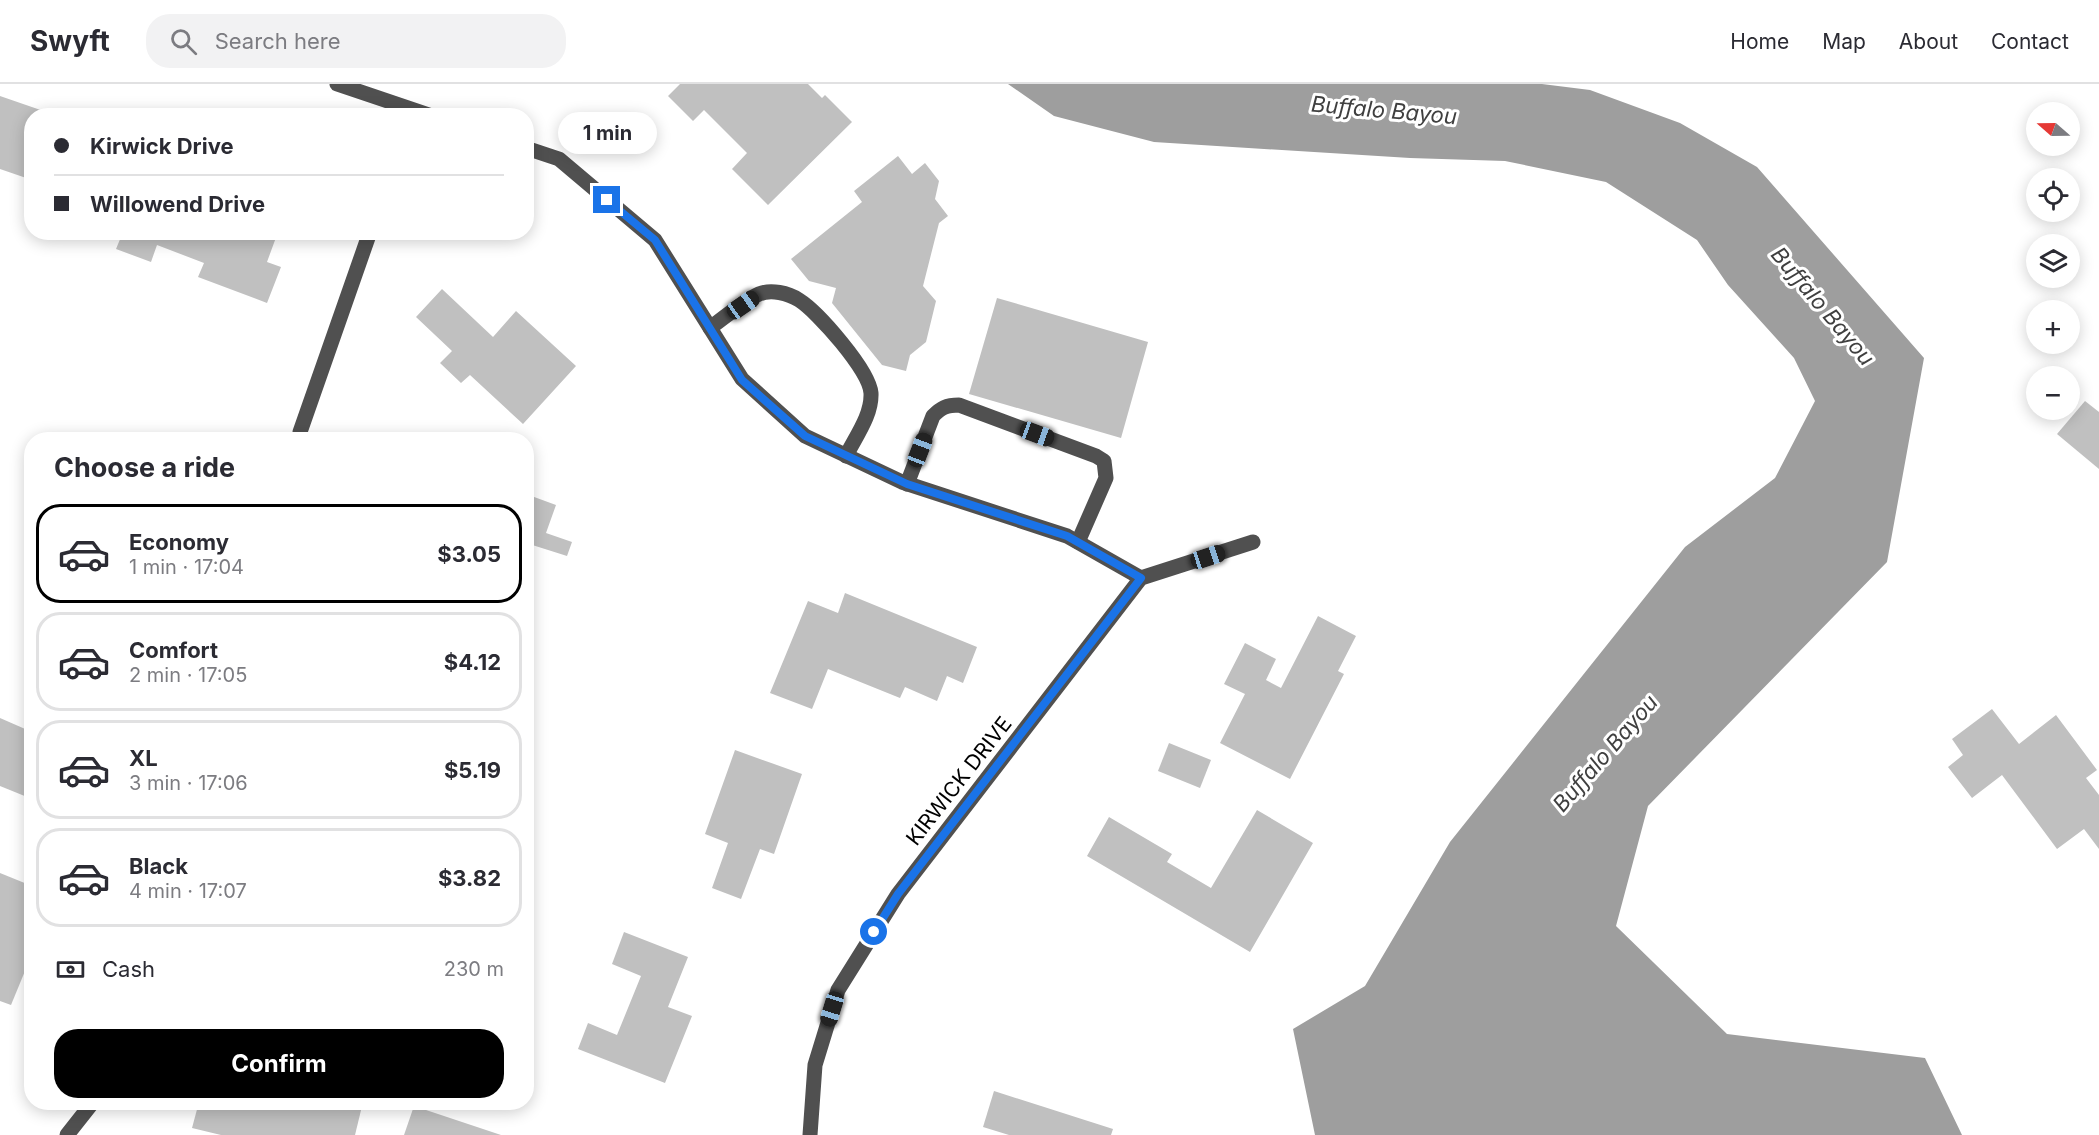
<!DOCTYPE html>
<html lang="en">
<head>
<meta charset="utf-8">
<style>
  :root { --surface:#fff; --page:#f2f2f3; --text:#2b2b33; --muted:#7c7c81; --line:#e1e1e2; --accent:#000 }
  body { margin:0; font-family:Inter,sans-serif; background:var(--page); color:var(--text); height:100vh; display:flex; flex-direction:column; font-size:22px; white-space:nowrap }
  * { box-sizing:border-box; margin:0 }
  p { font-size:20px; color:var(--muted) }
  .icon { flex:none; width:33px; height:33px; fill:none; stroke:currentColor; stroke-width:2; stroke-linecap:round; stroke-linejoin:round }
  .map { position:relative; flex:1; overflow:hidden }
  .panel { position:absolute; left:24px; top:348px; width:510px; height:678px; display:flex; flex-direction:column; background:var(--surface); border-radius:24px; box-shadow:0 3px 15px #0003 }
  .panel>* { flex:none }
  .hud { position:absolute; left:24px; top:24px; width:510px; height:132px; border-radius:24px; box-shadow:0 3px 15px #0003; display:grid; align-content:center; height:132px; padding:0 30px; background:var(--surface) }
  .needle { width:39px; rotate:290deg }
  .buttons { position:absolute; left:2026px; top:18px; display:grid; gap:12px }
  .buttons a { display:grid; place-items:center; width:54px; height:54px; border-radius:50%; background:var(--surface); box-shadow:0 3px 15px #0003; font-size:30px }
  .end { position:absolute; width:27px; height:27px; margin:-14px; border:8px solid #1a73e8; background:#fff; box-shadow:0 0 0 3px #fff }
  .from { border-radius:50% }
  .bubble { position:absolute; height:42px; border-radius:21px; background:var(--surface); box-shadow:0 3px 15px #0003; font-size:20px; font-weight:700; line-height:42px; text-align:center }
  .car { position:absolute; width:18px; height:36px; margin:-18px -9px; border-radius:8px; box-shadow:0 0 4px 2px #0007; background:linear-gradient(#222 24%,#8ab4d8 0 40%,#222 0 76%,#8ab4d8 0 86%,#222 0) }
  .hud b { display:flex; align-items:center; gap:21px; height:57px; font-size:22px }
  .hud b+b { border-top:2px solid var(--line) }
  .hud i { width:15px; height:15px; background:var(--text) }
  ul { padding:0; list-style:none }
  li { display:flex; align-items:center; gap:18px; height:99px; margin:0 12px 9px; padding:0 18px; border:3px solid var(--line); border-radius:24px }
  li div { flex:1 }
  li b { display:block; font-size:22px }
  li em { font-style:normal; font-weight:700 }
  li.current { border-color:var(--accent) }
  li>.icon { width:54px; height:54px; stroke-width:1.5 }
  h2 { padding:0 30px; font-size:27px; line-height:72px }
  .pay { display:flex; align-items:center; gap:15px; height:66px; padding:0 30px; font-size:22px }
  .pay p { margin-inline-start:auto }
  .primary-button { display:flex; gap:12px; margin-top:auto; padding:12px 30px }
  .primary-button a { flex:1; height:69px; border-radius:24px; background:var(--accent); color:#fff; font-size:24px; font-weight:700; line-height:69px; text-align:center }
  header { display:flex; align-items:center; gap:36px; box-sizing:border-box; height:84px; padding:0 30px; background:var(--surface); border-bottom:2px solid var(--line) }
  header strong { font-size:28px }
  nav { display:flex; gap:33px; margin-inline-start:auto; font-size:21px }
  .search { width:420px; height:54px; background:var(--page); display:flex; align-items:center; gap:15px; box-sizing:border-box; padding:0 21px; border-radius:24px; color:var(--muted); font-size:22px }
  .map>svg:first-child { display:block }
  .water { fill:#9e9e9e }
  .building { fill:#c0c0c0 }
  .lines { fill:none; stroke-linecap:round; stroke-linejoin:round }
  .minor { stroke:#505050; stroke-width:15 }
  .route { stroke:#1a73e8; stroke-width:8 }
  .labels { text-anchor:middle; stroke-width:6; stroke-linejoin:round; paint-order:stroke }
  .street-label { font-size:21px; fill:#000; stroke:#fff }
  .water-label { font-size:22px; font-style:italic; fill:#3f3f3f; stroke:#fff }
</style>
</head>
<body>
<header>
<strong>Swyft</strong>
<div class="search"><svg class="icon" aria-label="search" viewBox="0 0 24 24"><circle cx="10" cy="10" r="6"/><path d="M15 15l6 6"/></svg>Search here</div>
<nav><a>Home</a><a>Map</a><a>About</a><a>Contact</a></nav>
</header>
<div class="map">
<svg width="2099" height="1051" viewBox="0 0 2099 1051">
  <rect width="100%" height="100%" fill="#fff"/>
  <path class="water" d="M1008,0h534l48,6 90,33 77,44 167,191 -37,204 -239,244 -32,120 111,108 198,24 37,77h-647l-22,-106 72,-43 85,-144 235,-295 90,-69 40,-77 -21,-43 -66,-73 -31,-45 -91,-58 -101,-21 -95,-3 -256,-16 -100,-26z"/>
  <g class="building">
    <path d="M680,0h128l14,14 3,-3 27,27 -84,83 -36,-36 15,-16 -43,-43 -11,11 -25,-25z"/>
    <path d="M0,12l55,19 -23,1v64l-32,-11z"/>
    <path d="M898,72l14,18 13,-11 14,18 -4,18 13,17 -9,7 -16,63 13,15 -10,41 -16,13 -4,16 -24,-6 -50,-62 4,-15 -27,-7 -18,-22 71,-57 -8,-11z"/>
    <path d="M123,148h155l-11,30 14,5 -14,36 -69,-26 6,-14 -47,-18 -6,17 -35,-13z"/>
    <path d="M442,205l51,48 23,-26 60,55 -53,58 -53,-49 -9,8 -21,-20 12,-12 -36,-34z"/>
    <path d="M997,214l151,44 -27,96 -152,-44z"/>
    <path d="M2085,317l14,11v57l-42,-35z"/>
    <path d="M526,410l30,11 -10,28 26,9 -5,14 -41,-13z"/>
    <path d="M845,509l132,54 -14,36 -16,-7 -10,25 -32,-14 -5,11 -72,-29 -16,40 -42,-16 38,-92 30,12z"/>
    <path d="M1318,532l38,20 -18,35 6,3 -54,105 -70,-36 25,-49 -21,-10 21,-41 31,16 -10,21 15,8z"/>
    <path d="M1992,625l27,35 37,-29 41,55 -11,8 13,17v54l-15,-20 -27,20 -55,-74 -30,23 -24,-31 15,-12 -11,-16z"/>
    <path d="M0,634l32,14v67l-32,-13z"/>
    <path d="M1169,659l42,17 -11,28 -42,-17z"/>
    <path d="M735,666l67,24 -28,80 -14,-5 -19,50 -29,-11 16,-45 -23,-9z"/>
    <path d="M1257,726l56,33 -63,109 -163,-96 22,-39 63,37 -5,8 44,26z"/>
    <path d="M0,789l32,13v68l-21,51 -11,-4z"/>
    <path d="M624,848l64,25 -20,50 24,9 -27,67 -87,-34 10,-26 29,12 24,-59 -29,-12z"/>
    <path d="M994,1007l119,38 -2,6h-102l-26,-8z"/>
    <path d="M199,1018h164l-8,33h-134l-29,-7z"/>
    <path d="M414,1022l87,29h-97z"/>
  </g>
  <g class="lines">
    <g class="minor">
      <path d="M337,0l95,32"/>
      <path d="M526,64l33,11 96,81 87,139 63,57 97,46 165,54 74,42"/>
      <path d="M710,244c12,-9 37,-29 49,-34 12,-5 29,-1 40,6 19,12 70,70 72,93 1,22 -15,43 -25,63"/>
      <path d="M300,356v-8l70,-200"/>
      <path d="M907,400l26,-68c8,-8 13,-11 26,-11l137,51 8,5 2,17 -28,64"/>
      <path d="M67,1051l26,-33"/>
      <path d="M810,1051l5,-70 23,-75 60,-96 243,-316 112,-36"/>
    </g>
  </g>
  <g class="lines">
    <path class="route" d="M607,116l48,40 87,140 63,56 102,48 160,52 74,42 -243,316 -24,38"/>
  </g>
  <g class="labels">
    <g class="street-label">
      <text transform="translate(959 697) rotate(-52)" y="7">KIRWICK DRIVE</text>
    </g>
    <g class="water-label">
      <text transform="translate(1384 26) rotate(5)" y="8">Buffalo Bayou</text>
      <text transform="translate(1823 222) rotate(50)" y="8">Buffalo Bayou</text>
      <text transform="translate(1605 669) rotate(-49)" y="8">Buffalo Bayou</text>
    </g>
  </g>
</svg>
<div class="buttons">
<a><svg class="needle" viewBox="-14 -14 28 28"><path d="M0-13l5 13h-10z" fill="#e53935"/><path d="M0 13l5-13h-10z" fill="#7c7c81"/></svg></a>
<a><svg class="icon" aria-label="locate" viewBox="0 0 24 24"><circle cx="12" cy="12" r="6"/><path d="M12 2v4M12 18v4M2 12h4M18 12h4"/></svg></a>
<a><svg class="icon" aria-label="layers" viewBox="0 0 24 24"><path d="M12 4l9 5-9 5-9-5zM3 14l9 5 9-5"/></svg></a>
<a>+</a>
<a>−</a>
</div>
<i class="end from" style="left:874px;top:848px"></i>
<i class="end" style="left:607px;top:116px"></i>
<div class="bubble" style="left:558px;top:28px;width:99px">1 min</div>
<i class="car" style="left:743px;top:221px;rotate:55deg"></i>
<i class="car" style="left:1037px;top:350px;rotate:110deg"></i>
<i class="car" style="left:920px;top:366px;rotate:21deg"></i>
<i class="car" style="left:1208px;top:473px;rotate:72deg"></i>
<i class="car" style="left:832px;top:925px;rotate:197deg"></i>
<div class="hud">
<b><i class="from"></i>Kirwick Drive</b>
<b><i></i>Willowend Drive</b>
</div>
<section class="panel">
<h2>Choose a ride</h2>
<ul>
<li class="current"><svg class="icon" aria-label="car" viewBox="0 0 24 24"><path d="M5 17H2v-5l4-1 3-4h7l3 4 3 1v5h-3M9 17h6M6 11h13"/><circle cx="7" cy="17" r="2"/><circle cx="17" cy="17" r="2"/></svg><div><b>Economy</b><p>1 min · 17:04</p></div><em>$3.05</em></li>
<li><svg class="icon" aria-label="car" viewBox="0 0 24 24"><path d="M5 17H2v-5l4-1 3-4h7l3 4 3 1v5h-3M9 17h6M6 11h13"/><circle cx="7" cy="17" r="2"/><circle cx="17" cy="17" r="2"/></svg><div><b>Comfort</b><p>2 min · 17:05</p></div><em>$4.12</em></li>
<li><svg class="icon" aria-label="car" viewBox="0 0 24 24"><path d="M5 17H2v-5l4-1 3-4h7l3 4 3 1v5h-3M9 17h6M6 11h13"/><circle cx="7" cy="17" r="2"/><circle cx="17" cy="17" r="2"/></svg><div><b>XL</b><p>3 min · 17:06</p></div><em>$5.19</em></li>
<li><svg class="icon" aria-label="car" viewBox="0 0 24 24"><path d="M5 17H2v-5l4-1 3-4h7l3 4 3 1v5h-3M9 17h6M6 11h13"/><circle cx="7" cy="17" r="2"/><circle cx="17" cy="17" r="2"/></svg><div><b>Black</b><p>4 min · 17:07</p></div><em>$3.82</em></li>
</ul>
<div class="pay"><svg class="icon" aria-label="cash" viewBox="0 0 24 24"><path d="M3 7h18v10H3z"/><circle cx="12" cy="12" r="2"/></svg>Cash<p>230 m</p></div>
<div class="primary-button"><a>Confirm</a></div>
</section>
</div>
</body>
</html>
